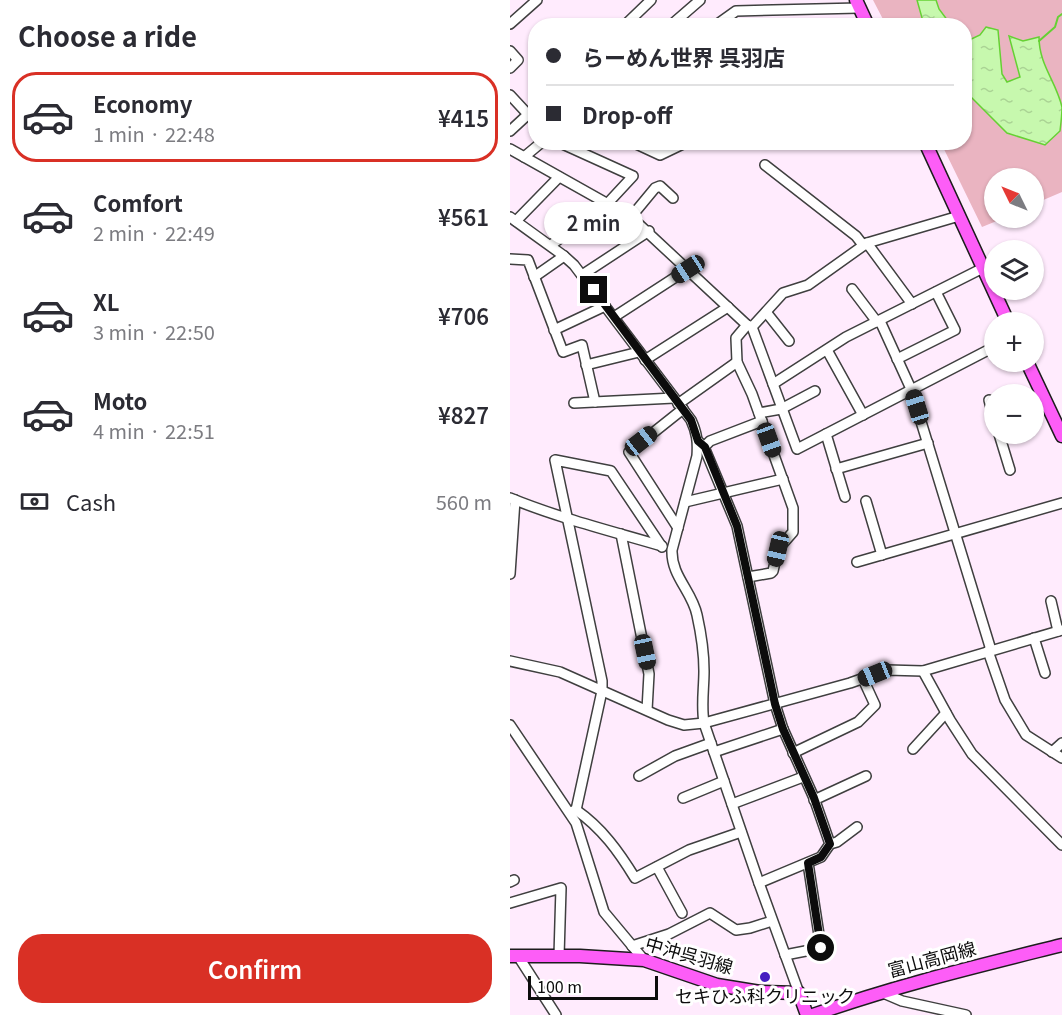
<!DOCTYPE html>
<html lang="en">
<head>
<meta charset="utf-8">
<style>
  :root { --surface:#fff; --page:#f2f2f3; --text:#2b2b33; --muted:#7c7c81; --line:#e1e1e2; --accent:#d93025 }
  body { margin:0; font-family:Georgia,"Noto Sans JP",serif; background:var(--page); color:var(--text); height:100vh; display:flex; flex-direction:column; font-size:22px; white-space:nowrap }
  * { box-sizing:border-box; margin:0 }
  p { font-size:20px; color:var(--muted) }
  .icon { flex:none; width:33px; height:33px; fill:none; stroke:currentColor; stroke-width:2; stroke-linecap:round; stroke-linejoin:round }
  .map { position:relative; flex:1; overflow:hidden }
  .drawer { display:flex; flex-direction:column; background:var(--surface); width:510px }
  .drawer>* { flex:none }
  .hud { position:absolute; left:18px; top:18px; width:444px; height:132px; border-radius:24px; box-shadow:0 2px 4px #0004; display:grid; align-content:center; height:132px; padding:0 18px; background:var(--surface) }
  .needle { width:39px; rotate:313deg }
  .buttons { position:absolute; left:474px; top:168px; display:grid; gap:12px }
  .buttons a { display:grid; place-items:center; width:60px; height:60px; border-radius:50%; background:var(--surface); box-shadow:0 2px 4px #0004; font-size:30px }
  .scale { position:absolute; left:18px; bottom:15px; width:130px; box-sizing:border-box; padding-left:6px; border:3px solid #0c0c0c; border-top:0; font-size:16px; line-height:21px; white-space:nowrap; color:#0c0c0c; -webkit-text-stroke:4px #fff; paint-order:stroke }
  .end { position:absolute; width:27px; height:27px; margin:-14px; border:8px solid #0c0c0c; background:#fff; box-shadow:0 0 0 3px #fff }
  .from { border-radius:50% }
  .bubble { position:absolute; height:42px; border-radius:21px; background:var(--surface); box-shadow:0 2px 4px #0004; font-size:20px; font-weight:600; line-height:42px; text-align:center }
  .car { position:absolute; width:18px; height:36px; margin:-18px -9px; border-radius:8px; box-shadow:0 0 4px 2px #0007; background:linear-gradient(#222 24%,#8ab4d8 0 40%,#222 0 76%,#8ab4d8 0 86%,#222 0) }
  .hud b { display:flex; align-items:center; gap:21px; height:57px; font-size:22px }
  .hud b+b { border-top:2px solid var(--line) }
  .hud i { width:15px; height:15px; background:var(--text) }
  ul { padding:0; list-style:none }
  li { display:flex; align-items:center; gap:18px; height:90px; margin:0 12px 9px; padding:0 6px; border:3px solid transparent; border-radius:24px }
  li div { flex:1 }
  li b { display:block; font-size:22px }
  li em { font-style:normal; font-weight:600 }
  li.selected { border-color:var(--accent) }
  li>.icon { width:54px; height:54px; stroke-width:1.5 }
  h2 { padding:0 18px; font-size:27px; line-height:72px }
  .pay { display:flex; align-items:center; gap:15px; height:66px; padding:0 18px; font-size:22px }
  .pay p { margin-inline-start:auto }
  .action { display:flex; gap:12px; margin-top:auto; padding:12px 18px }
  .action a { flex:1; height:69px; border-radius:24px; background:var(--accent); color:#fff; font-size:24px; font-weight:600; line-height:69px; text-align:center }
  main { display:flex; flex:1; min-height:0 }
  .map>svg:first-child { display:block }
  .park { fill:#eab4c1 }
  .water { fill:url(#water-ripples); stroke:#65d133; stroke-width:1.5 }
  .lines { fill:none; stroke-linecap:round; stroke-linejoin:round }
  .stream { stroke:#65d133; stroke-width:2 }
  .minor-casing { stroke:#3f3f3f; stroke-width:12 }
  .major-casing { stroke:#1d1d1d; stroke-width:15 }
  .minor { stroke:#fff; stroke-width:9 }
  .major { stroke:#fd5df7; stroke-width:12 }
  .route { stroke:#0c0c0c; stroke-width:8 }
  .poi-dot { fill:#4520c0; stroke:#fff; stroke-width:2 }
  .labels { text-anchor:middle; stroke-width:6; stroke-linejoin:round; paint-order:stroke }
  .street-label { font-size:18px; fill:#0c0c0c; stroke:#fff }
  .poi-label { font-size:18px; fill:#0c0c0c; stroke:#fff }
</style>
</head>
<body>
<main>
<section class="drawer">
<h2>Choose a ride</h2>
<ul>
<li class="selected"><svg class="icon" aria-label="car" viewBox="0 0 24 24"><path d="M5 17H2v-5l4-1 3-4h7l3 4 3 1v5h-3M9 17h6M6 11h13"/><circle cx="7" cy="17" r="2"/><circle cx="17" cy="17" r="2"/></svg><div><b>Economy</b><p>1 min · 22:48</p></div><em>¥415</em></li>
<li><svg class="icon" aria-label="car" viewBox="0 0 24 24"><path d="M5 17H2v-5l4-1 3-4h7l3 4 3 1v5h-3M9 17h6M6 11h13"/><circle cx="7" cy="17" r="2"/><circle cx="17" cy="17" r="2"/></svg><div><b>Comfort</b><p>2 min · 22:49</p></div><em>¥561</em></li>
<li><svg class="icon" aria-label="car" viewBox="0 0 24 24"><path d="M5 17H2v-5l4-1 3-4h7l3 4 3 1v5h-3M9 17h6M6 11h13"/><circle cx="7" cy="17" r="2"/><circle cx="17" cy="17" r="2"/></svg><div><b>XL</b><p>3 min · 22:50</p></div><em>¥706</em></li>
<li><svg class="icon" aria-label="car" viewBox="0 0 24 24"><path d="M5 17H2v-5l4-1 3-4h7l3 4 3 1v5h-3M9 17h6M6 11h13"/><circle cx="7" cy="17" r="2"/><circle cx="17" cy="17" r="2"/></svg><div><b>Moto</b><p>4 min · 22:51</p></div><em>¥827</em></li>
</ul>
<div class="pay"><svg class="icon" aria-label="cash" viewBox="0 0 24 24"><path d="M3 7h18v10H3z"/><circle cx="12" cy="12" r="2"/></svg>Cash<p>560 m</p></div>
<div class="action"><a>Confirm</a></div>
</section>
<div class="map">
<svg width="552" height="1015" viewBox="0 0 552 1015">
  <defs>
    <pattern id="water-ripples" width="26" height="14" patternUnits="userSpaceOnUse" patternTransform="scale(1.5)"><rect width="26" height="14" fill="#c7f8ae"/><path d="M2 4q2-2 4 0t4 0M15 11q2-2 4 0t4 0" fill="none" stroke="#aad394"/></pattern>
  </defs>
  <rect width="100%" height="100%" fill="#ffebfd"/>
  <path class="park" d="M363,0h189v192l-28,12v-26h-40v40h10l-22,9 -41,-84 23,-1v-116l-78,-1z"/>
  <g class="water">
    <path d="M407,0h19l3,9 12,16h-27z"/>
    <path d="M476,27l12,3 4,44 5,8 13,-5 -11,-41 14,5 16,-4c0,28 17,44 23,70 0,7 -1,16 -2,24l-15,14 -38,-12 -42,-42v-49l15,-7z"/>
  </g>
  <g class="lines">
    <path class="stream" d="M529,41l16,-14 3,-10 4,-3"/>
    <defs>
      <g id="minor">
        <path d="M0,24l27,-24"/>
        <path d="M114,26l27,-26"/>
        <path d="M160,26l30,-26"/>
        <path d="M205,26l21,-15 123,-3"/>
        <path d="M0,51l8,9 -8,8"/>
        <path d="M0,95l26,28"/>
        <path d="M0,131l26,-24"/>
        <path d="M122,142l28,13 27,-13"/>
        <path d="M0,149l121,68 116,108 5,2 45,122 197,-102"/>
        <path d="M14,157l18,-15"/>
        <path d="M255,165l91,71 7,9"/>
        <path d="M0,217l54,39 10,9 117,155c6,13 7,22 6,36l-25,94c-1,26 20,41 25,65 4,18 7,38 7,56 0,18 -3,34 0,52l55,160 40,110"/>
        <path d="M121,217l24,-29 5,-2 13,12"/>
        <path d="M6,221l43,-44"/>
        <path d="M357,243l45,61"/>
        <path d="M41,245l56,-41 26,-28 -75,-34"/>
        <path d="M0,259l18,1 35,92 19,-7 13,57"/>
        <path d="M72,275l67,-44"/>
        <path d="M24,277l30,-21"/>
        <path d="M342,289l25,33"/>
        <path d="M256,312l23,29"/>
        <path d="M104,317l74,-48"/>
        <path d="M370,321l31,68 80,261"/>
        <path d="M237,325l-11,13 1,24 15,32 41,114v24l-15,17 -5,22 -2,2 -23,4"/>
        <path d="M242,327l31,-34 25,-8 59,-42 92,-27"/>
        <path d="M44,330l51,-24"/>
        <path d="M317,350l36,65"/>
        <path d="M387,359l58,-29 -19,-38"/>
        <path d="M135,360l83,-53"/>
        <path d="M76,365l53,-13"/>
        <path d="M263,384l73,-47 137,-69"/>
        <path d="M479,400l5,19"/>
        <path d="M64,403l100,-5"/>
        <path d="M168,404l59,-42"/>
        <path d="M524,410l13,-5"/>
        <path d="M249,413l22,-4 34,-18"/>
        <path d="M316,434l19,63"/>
        <path d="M489,434l11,36"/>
        <path d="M188,441l6,6 33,79 38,178 8,25 31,69 16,46 -9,13 -62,26"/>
        <path d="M194,447l6,-6 52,-20"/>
        <path d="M326,469l92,-26"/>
        <path d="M0,498c49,20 101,33 152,48"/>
        <path d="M356,501l16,54"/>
        <path d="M175,502l98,-23"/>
        <path d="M168,528l-49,-76 54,-43"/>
        <path d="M111,534l28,140 -2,36"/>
        <path d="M347,562l205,-59"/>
        <path d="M0,574l5,-74"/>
        <path d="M541,601l7,30"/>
        <path d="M524,638l11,35"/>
        <path d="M478,651l17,49 21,35 36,23"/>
        <path d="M0,661l50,11 108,48 16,5 20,-2 146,-40 37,-13 36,1 139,-41"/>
        <path d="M413,671l27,49 22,34 90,91"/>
        <path d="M0,725l66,98 28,89 40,48"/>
        <path d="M403,749l33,-36"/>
        <path d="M204,752l69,-23"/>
        <path d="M542,752l10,-9"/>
        <path d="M283,753l65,-31 17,-17 -12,-26"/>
        <path d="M129,776l36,-20 36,-13"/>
        <path d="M173,798l41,-17"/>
        <path d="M304,800l52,-24"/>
        <path d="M222,804l71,-27"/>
        <path d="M66,810l26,-119v-10l-47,-221 56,11 51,76"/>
        <path d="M60,812l6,-2c26,18 43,42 59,68l54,-28 52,-18"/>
        <path d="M320,844l7,-2 20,-15"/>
        <path d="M147,867l25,46"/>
        <path d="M0,882l4,-2"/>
        <path d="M0,903l51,-15 -2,68"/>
        <path d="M122,946l37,-12 41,-21 26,17 14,-2 22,-7"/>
        <path d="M275,955l36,-7 -13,-85"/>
        <path d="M8,956l38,59"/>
        <path d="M371,992l21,9 64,14"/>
      </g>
      <g id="major">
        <path d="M346,0l12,26"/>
        <path d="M415,142l83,180"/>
        <path d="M517,362l35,74"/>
        <path d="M0,956h70l64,4 73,25 43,7 39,1 8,22"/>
        <path d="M303,1015c81,-29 165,-49 249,-70"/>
      </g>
    </defs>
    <use href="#minor" class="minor-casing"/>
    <use href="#major" class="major-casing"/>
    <use href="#minor" class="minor"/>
    <use href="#major" class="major"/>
  </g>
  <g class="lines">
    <path class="route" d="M84,290l97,130 7,21 7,6 32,79 38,178 8,25 31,69 16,46 -9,13 -13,6 13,85"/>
  </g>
  <circle class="poi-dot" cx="255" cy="977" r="6"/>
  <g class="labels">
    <g class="street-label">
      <text transform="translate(179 956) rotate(16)" y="6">中沖呉羽線</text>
      <text transform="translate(422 960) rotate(-15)" y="6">富山高岡線</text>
    </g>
    <g class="poi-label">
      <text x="255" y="1003">セキひふ科クリニック</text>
    </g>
  </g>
</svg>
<div class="buttons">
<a><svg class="needle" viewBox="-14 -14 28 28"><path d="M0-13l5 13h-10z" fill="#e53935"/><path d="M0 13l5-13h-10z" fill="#7c7c81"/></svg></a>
<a><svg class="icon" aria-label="layers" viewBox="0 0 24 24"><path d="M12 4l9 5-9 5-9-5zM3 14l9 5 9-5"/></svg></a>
<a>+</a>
<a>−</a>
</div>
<div class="scale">100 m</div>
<i class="end from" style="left:311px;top:948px"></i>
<i class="end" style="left:84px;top:290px"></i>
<div class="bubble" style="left:34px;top:202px;width:99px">2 min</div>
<i class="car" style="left:178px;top:269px;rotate:237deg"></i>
<i class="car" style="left:407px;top:407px;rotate:343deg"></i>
<i class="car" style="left:259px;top:440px;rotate:160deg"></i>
<i class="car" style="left:131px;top:441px;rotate:52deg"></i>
<i class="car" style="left:268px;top:549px;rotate:193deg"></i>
<i class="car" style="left:135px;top:652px;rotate:168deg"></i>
<i class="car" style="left:365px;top:674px;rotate:248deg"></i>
<div class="hud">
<b><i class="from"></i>らーめん世界 呉羽店</b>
<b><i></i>Drop-off</b>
</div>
</div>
</main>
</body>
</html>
